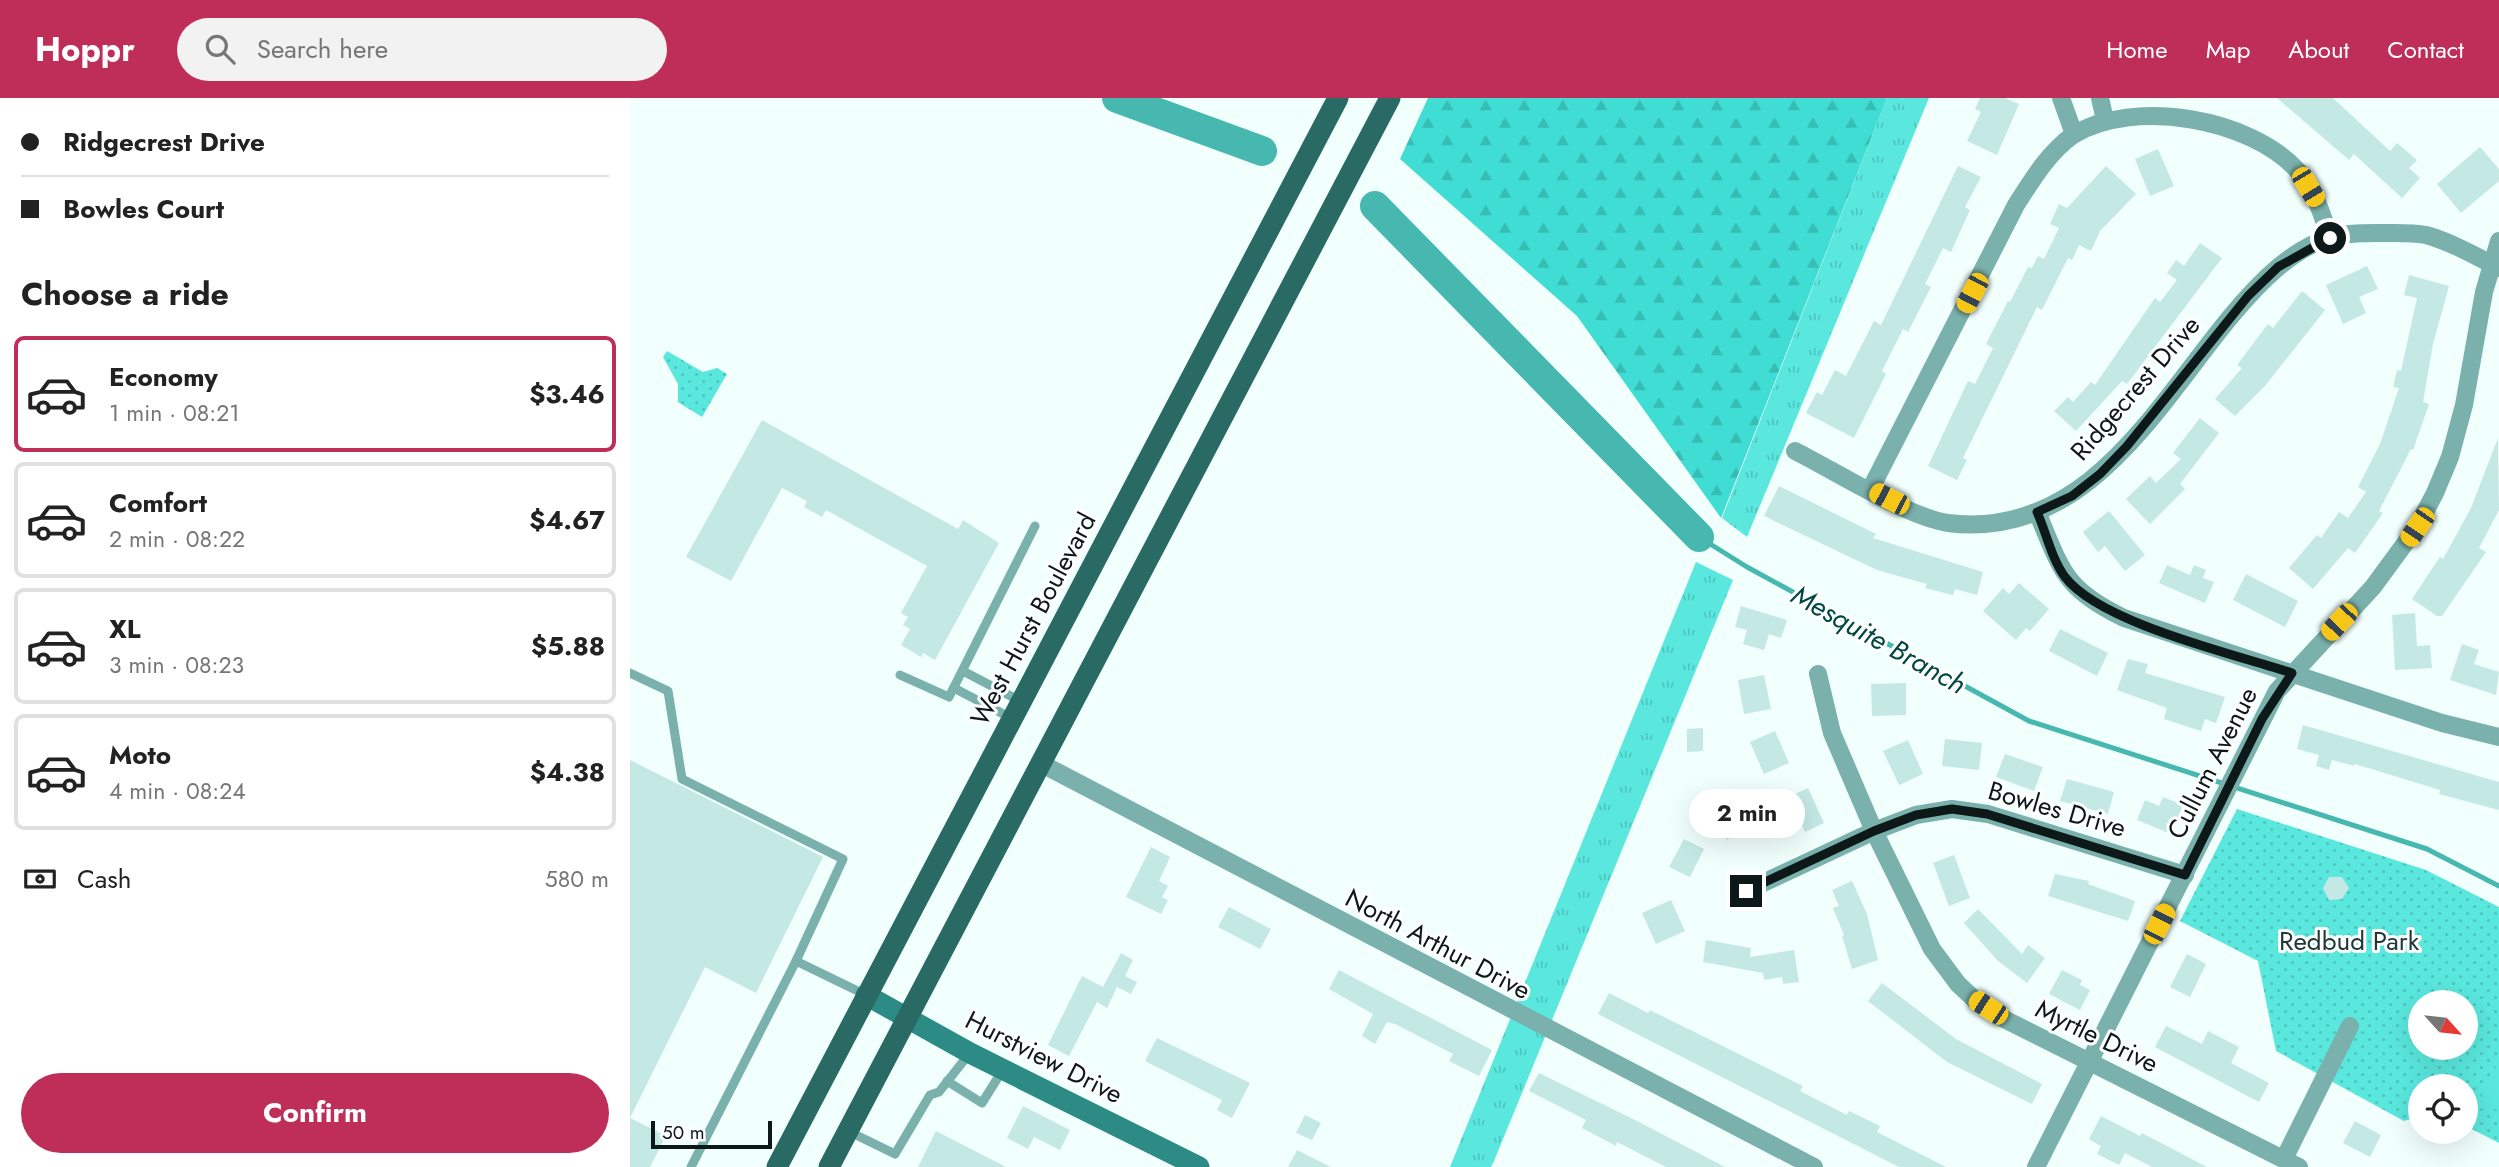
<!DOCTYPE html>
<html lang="en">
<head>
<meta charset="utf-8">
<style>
  :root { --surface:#fff; --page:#f2f2f2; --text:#222; --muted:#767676; --line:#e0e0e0; --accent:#be2e58 }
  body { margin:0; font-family:Jost,sans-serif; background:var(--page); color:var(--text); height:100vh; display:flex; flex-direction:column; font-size:26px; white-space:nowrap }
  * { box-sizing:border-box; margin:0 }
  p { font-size:23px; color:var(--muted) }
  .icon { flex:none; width:38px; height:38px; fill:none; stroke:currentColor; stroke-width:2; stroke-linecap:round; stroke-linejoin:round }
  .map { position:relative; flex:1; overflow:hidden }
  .drawer { display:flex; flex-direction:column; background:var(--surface); width:630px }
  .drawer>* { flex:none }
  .banner { display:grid; align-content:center; height:154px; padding:0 21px; background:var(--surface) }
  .needle { width:46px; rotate:117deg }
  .tools { position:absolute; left:1778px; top:892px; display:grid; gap:14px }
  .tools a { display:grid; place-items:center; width:70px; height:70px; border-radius:50%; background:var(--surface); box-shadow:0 7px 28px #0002; font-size:35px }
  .scale { position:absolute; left:21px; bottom:18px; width:121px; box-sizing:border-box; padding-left:7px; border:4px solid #0c1918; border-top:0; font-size:19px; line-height:24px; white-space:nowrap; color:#0c1918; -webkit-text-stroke:5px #fff; paint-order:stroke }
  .end { position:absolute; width:32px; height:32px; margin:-16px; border:9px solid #0c1918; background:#fff; box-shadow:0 0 0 4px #fff }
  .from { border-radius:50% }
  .bubble { position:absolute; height:49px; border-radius:24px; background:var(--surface); box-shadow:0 7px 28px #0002; font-size:23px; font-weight:700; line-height:49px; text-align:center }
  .car { position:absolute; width:21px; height:42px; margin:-21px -10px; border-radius:9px; box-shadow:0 0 5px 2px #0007; background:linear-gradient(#f5c518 24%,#345 0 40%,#f5c518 0 76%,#345 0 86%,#f5c518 0) }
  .banner b { display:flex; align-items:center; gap:24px; height:66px; font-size:26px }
  .banner b+b { border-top:2px solid var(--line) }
  .banner i { width:18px; height:18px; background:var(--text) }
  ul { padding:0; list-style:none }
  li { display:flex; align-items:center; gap:21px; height:116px; margin:0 14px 10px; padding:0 7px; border:4px solid var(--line); border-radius:10px }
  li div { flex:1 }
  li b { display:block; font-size:26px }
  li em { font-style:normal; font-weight:700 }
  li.on { border-color:var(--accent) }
  li>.icon { width:63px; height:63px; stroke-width:1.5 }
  h2 { padding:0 21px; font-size:32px; line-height:84px }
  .pay { display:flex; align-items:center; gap:18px; height:77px; padding:0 21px; font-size:26px }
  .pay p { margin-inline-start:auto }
  .action { display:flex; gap:14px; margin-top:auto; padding:14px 21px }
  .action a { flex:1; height:80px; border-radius:42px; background:var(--accent); color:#fff; font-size:28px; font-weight:700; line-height:80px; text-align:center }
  header { display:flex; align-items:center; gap:42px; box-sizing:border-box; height:98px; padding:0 35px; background:var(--accent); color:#fff }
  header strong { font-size:33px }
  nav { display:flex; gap:38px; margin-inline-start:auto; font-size:24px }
  .search { width:490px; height:63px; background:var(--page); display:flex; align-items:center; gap:18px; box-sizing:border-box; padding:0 24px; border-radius:38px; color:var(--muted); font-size:26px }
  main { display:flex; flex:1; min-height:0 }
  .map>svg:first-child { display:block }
  .grass { fill:url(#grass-tufts) }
  .forest { fill:url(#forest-firs) }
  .park { fill:url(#park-dots); fill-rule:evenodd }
  .pitch { fill:#5ae8de }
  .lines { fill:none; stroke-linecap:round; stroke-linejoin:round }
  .stream { stroke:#47b8b0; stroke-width:5 }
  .river { stroke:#47b8b0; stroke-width:30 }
  .building { fill:#c4e9e5 }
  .lane { stroke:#7ab1ac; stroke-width:9 }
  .street { stroke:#7ab1ac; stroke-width:18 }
  .secondary { stroke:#2d8b85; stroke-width:21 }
  .primary { stroke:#2a6a65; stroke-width:21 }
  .route { stroke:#0c1918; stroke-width:9 }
  .labels { text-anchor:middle; stroke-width:6; stroke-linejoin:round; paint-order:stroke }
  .street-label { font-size:26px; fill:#0c1918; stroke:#fff }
  .park-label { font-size:26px; fill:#203937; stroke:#fff }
  .water-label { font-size:28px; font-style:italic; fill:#004844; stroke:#fff }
</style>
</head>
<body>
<header>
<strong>Hoppr</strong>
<div class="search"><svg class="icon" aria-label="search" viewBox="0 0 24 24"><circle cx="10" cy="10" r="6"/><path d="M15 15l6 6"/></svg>Search here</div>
<nav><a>Home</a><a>Map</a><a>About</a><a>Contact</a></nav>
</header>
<main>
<section class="drawer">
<div class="banner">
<b><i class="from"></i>Ridgecrest Drive</b>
<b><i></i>Bowles Court</b>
</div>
<h2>Choose a ride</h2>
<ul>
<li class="on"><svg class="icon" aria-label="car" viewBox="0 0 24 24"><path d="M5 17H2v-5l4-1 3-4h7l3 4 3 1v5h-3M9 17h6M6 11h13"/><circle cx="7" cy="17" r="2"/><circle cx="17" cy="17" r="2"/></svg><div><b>Economy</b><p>1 min · 08:21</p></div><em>$3.46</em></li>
<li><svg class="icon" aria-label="car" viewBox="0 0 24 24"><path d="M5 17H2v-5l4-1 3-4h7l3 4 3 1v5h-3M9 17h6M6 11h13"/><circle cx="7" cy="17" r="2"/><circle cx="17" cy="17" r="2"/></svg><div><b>Comfort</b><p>2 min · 08:22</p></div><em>$4.67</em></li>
<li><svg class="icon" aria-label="car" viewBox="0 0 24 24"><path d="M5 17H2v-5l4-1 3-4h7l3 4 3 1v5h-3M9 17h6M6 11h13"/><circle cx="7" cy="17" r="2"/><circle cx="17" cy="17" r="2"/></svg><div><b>XL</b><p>3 min · 08:23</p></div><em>$5.88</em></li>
<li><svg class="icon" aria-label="car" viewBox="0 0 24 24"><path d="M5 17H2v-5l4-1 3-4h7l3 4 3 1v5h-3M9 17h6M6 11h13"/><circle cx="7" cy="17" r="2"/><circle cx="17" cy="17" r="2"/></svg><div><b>Moto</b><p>4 min · 08:24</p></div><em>$4.38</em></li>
</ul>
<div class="pay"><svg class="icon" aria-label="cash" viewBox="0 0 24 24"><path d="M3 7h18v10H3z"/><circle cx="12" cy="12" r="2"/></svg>Cash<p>580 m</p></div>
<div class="action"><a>Confirm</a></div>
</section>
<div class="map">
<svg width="1869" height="1069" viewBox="0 0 1869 1069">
  <defs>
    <pattern id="grass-tufts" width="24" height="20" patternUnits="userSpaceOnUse" patternTransform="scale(1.75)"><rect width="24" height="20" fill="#5ae8de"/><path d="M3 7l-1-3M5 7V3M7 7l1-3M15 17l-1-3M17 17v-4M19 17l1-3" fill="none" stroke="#4dc6be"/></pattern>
    <pattern id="forest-firs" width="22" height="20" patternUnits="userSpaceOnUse" patternTransform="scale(1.75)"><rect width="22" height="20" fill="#3fddd3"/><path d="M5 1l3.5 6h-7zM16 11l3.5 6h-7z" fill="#36bdb4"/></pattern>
    <pattern id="park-dots" width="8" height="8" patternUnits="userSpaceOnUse" patternTransform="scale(1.75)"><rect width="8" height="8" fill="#5ae8de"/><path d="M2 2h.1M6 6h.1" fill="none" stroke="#4dc6be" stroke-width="1.8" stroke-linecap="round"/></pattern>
  </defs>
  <rect width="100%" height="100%" fill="#f1fffd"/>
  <g class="grass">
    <path d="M1257,0h42l-182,439 -25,-19z"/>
    <path d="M1066,464l37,18 -239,581 -3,6h-41z"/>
  </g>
  <path class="forest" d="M798,0h459l-166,420 -144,-202 -177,-157z"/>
  <g class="park">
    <path d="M37,253l36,21 14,-4 10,6 -25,43 -24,-15v-18l-15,-27z"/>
    <path d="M1607,711l189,61 73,37v236l-33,-17v-39h-46v29l-16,5 -128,-70 -18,-90 -78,-40zM1790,905h46v45h-46z"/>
  </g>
  <path class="pitch" d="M1869,963v50l-20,-10z"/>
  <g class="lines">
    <path class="stream" d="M1069,439l48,30 282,154 398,128 72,37"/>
    <g class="river">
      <path d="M487,0l145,53"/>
      <path d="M745,108l324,331"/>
    </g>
  </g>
  <g class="building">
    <path d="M1350,0h25l14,6 -22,51 -30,-14 14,-29 -6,-3z"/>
    <path d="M1647,0h56l57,53 7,-8 20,17 -8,8 11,10 -18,20 -48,-44 -5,6z"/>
    <path d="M1850,49l19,22v12l-38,32 -24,-29z"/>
    <path d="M1528,51l16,37 -24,10 -15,-37z"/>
    <path d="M1328,68l23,11 -16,30 5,3 -19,42 -8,-4 -18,36 6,3 -23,45 -5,-3 -21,42 4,3 -32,64 -48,-25 11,-21 5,3 13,-25 11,6 28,-55 7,4z"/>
    <path d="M1476,68l30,28 -36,37 -9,20 -12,-6 -7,15 -4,-2 -26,52 -5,-3 -74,151 4,2 -10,20 -29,-14 40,-85 7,3 18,-36 -7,-4 22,-43 2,1 18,-35 4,1 6,-12 6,3 15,-31 -9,-4 9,-20 8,4z"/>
    <path d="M1570,145l22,15 -95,126 -5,-3 -46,50 -22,-20 14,-14 5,5 18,-20 4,3 60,-87 5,4 17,-22 -10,-7 9,-13 8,6z"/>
    <path d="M1737,168l11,23 -19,8 7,16 -23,11 -17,-39z"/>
    <path d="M1779,177l40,11 -16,58 -10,58 6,2 -16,46 -2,-1 -32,62 4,2 -28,40 -7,-5 -35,41 -24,-21 28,-33 4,3 18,-26 9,6 18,-26 -8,-5 22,-43 19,-56 -6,-1 4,-17 4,1 16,-73 -13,-3z"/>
    <path d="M1672,193l23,19 -60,76 -30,30 -20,-17 27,-31 -5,-3 31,-41 5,4z"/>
    <path d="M1570,320l19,15 -39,51 5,5 -35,35 -24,-25 24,-23 6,7 25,-24 -8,-6z"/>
    <path d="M132,322l196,109 5,-9 36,23 -64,117 -12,-7 -2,4 -20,-12 9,-16 -7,-4 5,-8 -7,-4 26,-47 -101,-56 -4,7 -18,-10 3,-6 -25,-13 -51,93 -45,-24z"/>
    <path d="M1868,340l1,72 -20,38 7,4 -44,64h-5l-25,-17 28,-42 3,2 28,-51z"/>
    <path d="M1149,388l97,48 -3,4 110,34 -6,23 -22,-6 -2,6 -28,-7 2,-4 -50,-14 -113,-54z"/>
    <path d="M1479,413l36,44 -20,16 -20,-25 -7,6 -15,-20z"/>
    <path d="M1537,467l23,10 4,-10 12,5 -3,8 11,4 -9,21 -46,-20z"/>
    <path d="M1616,476l52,27 -13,26 -52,-27z"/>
    <path d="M1389,485l30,26 -19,22 -4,-3 -10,12 -33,-29 20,-23 6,6z"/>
    <path d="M1111,508l46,14 -6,18 -12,-4 -5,16 -21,-6 4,-14 -12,-3z"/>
    <path d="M1785,515l2,33 13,-1 2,23 -37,2 -3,-55z"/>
    <path d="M1430,531l48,24 -11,23 -48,-25z"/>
    <path d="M1832,546l17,6 -5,14 25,8 -3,23 -46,-15z"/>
    <path d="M1498,561l20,5 -3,9 80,24 -9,26 -11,-4 -4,12 -37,-12 3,-11 -50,-18z"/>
    <path d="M1134,577l7,34 -27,5 -6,-34z"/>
    <path d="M1276,585v32l-34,1 -1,-32z"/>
    <path d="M1673,627l196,57v28l-60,-16 1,-4 -85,-26 -1,2 -22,-6 -3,10 -13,-4 3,-11 -22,-6z"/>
    <path d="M1073,630v23l-16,1v-23z"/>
    <path d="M1145,633l14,32 -25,11 -14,-32z"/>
    <path d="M1315,641l37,4 -3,27 -37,-4z"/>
    <path d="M1278,642l15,34 -24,11 -16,-34z"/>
    <path d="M1375,656l38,13 -9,24 -38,-14z"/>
    <path d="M0,662l193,97 -67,136 -51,-26 -75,151z"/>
    <path d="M1437,681l47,13 -6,22 -48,-13z"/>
    <path d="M1178,690l16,35 -19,9 -16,-35z"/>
    <path d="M1533,699l20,8 -12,29 -34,-14 8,-20 14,6z"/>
    <path d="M1099,704l17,23 -19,15 -18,-23z"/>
    <path d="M1054,741l20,10 -14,28 -21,-10z"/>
    <path d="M521,749l19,10 -11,24 9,5 -6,11 6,3 -7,14 -35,-17z"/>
    <path d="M1324,757l16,43 -21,8 -16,-43z"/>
    <path d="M1425,776l34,7 -1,3 47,17 -7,20 -80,-25z"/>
    <path d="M1699,779h13l7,11 -7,11 -13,1 -6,-12z"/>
    <path d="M1222,783l15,33 11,46 -26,9 -10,-33 2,-1 -11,-27 6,-2 -7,-16z"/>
    <path d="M1041,802l14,31 -29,13 -14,-31z"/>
    <path d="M599,809l42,22 -11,20 -42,-22z"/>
    <path d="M1348,811l44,45 6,-9 17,13 -18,25 -29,-22 -34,-38z"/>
    <path d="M1076,842l45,8 -1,9 44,-7 5,32 -16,2 -1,-7 -18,3 -1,-7 -60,-11z"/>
    <path d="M491,855l12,7 -8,16 12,6 -6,12 -14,-7 -10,21 -10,-6 -28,54 -21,-11 34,-69 21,11z"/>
    <path d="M1557,856l19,10 -16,33 -20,-10z"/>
    <path d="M709,872l153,80 -13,26 -30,-15 4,-7 -58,-30 -8,-2 -12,22 -13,-8 11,-22 -44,-25z"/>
    <path d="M1432,872l20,10 -2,5 10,5 -10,20 -31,-16z"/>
    <path d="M1252,885l74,56 86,45 -10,20 -85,-42 -79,-61z"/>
    <path d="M979,895l39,20 2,-3 153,76 -3,5 47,24 2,-4 31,15 -3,6 69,35h-47l-268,-136 -33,-17z"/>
    <path d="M1536,928l36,18 6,-13 31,16 -8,16 38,20 -10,19 -104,-55z"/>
    <path d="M527,940l93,45 -18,35 -15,-8 5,-10 -77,-39z"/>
    <path d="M909,975l100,49 86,45h-59l-49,-25 -1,4 -34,-18 4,-8 -57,-29z"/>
    <path d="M393,1008l47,24 -10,20 -26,-13 -6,12 -21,-11z"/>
    <path d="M675,1017l16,8 -9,17 -16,-7z"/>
    <path d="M1471,1018l39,20 2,-3 65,34h-55l-27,-14 -6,12 -22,-11 4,-8 -12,-7z"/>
    <path d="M0,1020l36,18 -16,31h-20z"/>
    <path d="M1725,1023l26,14 -11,22 -27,-14z"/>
    <path d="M306,1033l70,36h-88z"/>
    <path d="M667,1052l34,17h-43z"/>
  </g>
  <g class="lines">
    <g class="lane">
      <path d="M333,573l57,30"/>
      <path d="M0,575l38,18 14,88 161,80 -47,102"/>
      <path d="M270,577l49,22 86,-171"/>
      <path d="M324,590l57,30"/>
      <path d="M317,983l35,22 20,-32"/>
      <path d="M220,1034l45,22 35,-59 9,-3 30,-38"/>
      <path d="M61,1069l105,-206 70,34"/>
    </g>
    <g class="street">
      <path d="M1431,0l13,36"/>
      <path d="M1470,0l5,22"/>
      <path d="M1165,353c40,20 112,66 153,72 139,17 208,-117 284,-208 26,-31 59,-66 99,-78 15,-4 32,-4 47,-4 16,0 33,-1 48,2 25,7 50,21 73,33"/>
      <path d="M1240,392l146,-285c16,-25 32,-52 57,-70 60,-37 178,-17 225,36 17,18 24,44 32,67"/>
      <path d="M1407,414c25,59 27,77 87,106l318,105 57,14"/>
      <path d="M1188,576l14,59 42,98 58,118 26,35 16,15 28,19 297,149"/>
      <path d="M410,665l774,404"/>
      <path d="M1116,793l128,-60 42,-16 36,-6 36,5 197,61"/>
      <path d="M1654,1061l66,-133"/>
      <path d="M1406,1069l241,-476 96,-104 44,-60 18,-34 15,-36 14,-52 20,-113 15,-51"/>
    </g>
    <path class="secondary" d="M236,897l104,58 229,114"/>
    <g class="primary">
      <path d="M147,1069l561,-1069"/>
      <path d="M199,1069l561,-1069"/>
    </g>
  </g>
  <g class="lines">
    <path class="route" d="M1116,793l128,-60 42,-16 36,-6 35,5 198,61 77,-156 30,-46c-58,-19 -192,-50 -227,-96 -13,-17 -19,-45 -28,-65l35,-16 28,-22 27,-28 121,-150 30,-29 52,-29"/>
  </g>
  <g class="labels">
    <g class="street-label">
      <text transform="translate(1505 290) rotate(-49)" y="9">Ridgecrest Drive</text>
      <text transform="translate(403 521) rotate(-62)" y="9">West Hurst Boulevard</text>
      <text transform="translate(1582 665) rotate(-63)" y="9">Cullum Avenue</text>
      <text transform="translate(1427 711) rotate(16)" y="9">Bowles Drive</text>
      <text transform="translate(808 846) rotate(28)" y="9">North Arthur Drive</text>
      <text transform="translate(1467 938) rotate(26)" y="9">Myrtle Drive</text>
      <text transform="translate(414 959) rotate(27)" y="9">Hurstview Drive</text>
    </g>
    <g class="park-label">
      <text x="1719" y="852">Redbud Park</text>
    </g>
    <g class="water-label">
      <text transform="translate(1249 541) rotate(29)" y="10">Mesquite Branch</text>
    </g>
  </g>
</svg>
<div class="tools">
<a><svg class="needle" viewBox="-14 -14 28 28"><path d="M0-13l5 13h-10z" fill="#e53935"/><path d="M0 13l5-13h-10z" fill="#767676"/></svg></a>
<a><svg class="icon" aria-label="locate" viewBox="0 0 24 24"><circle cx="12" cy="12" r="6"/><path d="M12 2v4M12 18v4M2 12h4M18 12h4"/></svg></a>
</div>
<div class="scale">50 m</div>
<i class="end from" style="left:1700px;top:140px"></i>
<i class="end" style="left:1116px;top:793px"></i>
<div class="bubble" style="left:1059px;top:691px;width:116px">2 min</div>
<i class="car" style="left:1678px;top:89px;rotate:149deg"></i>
<i class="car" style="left:1342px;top:195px;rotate:208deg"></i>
<i class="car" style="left:1259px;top:401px;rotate:297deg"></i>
<i class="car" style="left:1787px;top:429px;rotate:214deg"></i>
<i class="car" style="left:1709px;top:524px;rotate:223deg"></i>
<i class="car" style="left:1529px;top:826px;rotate:27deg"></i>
<i class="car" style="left:1358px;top:910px;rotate:303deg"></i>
</div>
</main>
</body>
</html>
